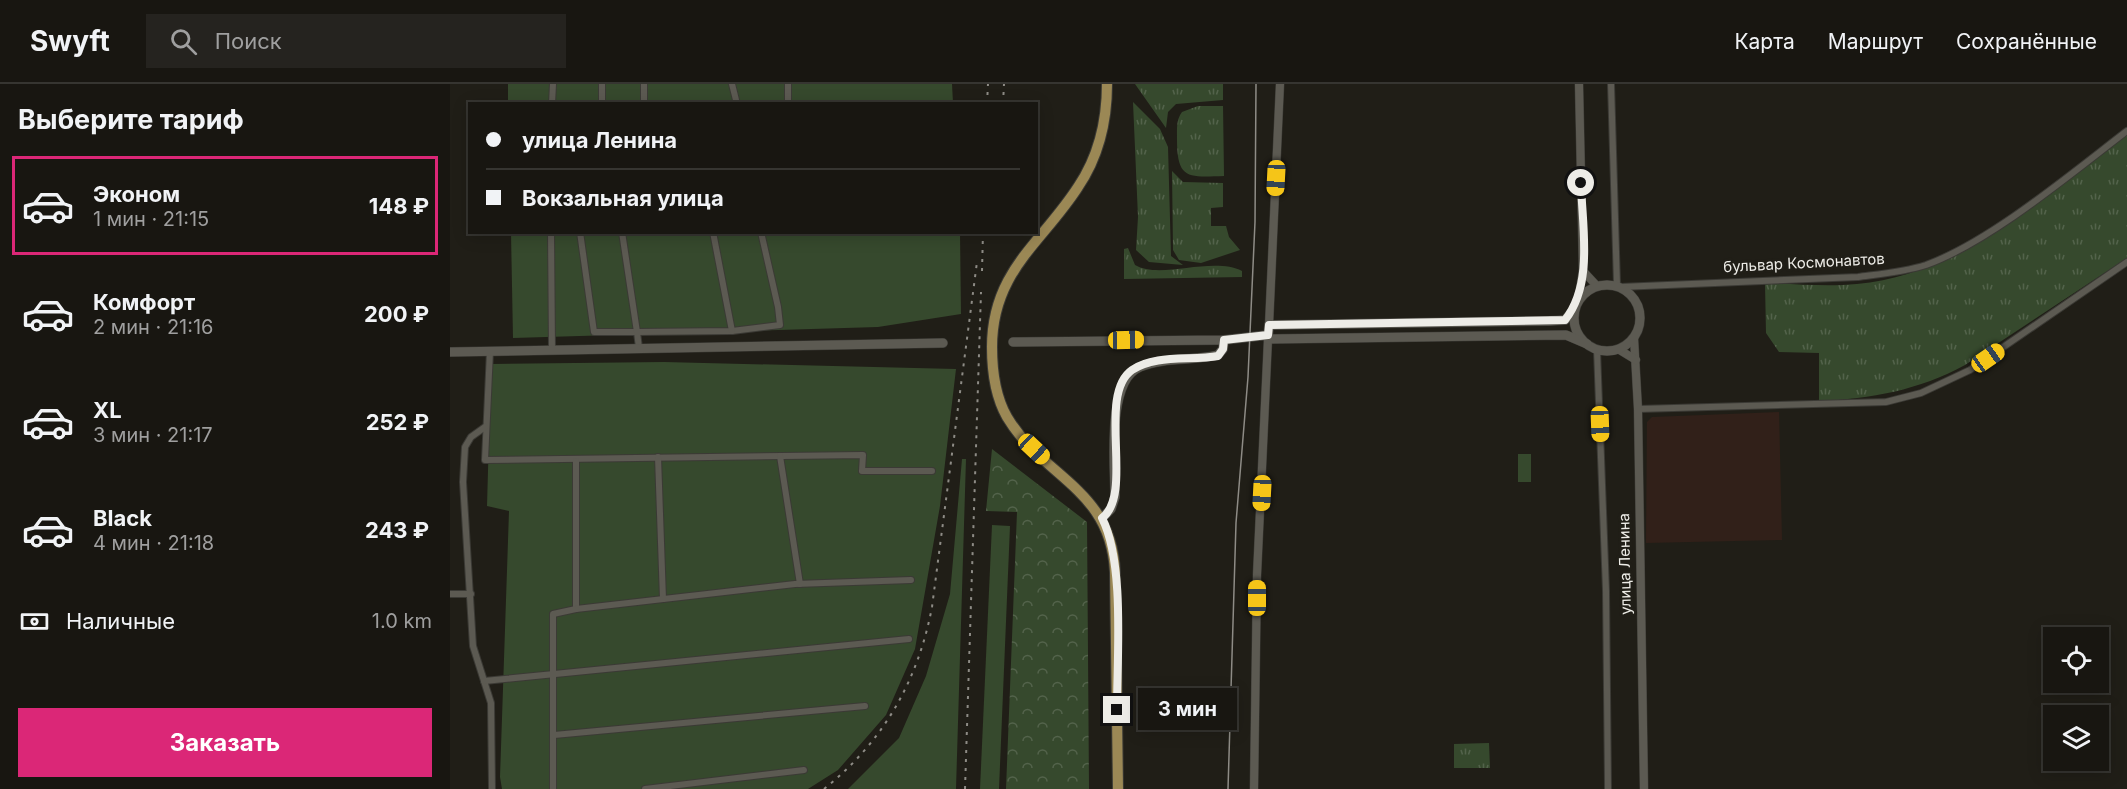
<!DOCTYPE html>
<html lang="ru">
<head>
<meta charset="utf-8">
<style>
  :root { --surface:#181611; --page:#25231f; --text:#f1f3f6; --muted:#9f9f9f; --line:#363531; --accent:#db2777 }
  body { margin:0; font-family:Inter,sans-serif; background:var(--page); color:var(--text); height:100vh; display:flex; flex-direction:column; font-size:22px; white-space:nowrap }
  * { box-sizing:border-box; margin:0 }
  p { font-size:20px; color:var(--muted) }
  .icon { flex:none; width:33px; height:33px; fill:none; stroke:currentColor; stroke-width:2; stroke-linecap:round; stroke-linejoin:round }
  .map { position:relative; flex:1; overflow:hidden }
  .details { display:flex; flex-direction:column; background:var(--surface); width:450px }
  .details>* { flex:none }
  .guide { position:absolute; left:18px; top:18px; width:570px; height:132px; border-radius:0px; box-shadow:0 3px 15px #0003,0 0 0 2px var(--line); display:grid; align-content:center; height:132px; padding:0 18px; background:var(--surface) }
  .fabs { position:absolute; left:1593px; top:543px; display:grid; gap:12px }
  .fabs a { display:grid; place-items:center; width:66px; height:66px; border-radius:0px; background:var(--surface); box-shadow:0 3px 15px #0003,0 0 0 2px var(--line); font-size:30px }
  .end { position:absolute; width:27px; height:27px; margin:-14px; border:8px solid #edece7; background:#111; box-shadow:0 0 0 3px #111 }
  .from { border-radius:50% }
  .bubble { position:absolute; height:42px; border-radius:0px; background:var(--surface); box-shadow:0 3px 15px #0003,0 0 0 2px var(--line); font-size:20px; font-weight:700; line-height:42px; text-align:center }
  .car { position:absolute; width:18px; height:36px; margin:-18px -9px; border-radius:8px; box-shadow:0 0 4px 2px #0007; background:linear-gradient(#f5c518 24%,#345 0 40%,#f5c518 0 76%,#345 0 86%,#f5c518 0) }
  .guide b { display:flex; align-items:center; gap:21px; height:57px; font-size:22px }
  .guide b+b { border-top:2px solid var(--line) }
  .guide i { width:15px; height:15px; background:var(--text) }
  ul { padding:0; list-style:none }
  li { display:flex; align-items:center; gap:18px; height:99px; margin:0 12px 9px; padding:0 6px; border:3px solid transparent; border-radius:0px }
  li div { flex:1 }
  li b { display:block; font-size:22px }
  li em { font-style:normal; font-weight:700 }
  li.active { border-color:var(--accent) }
  li>.icon { width:54px; height:54px; stroke-width:1.5 }
  h2 { padding:0 18px; font-size:27px; line-height:72px }
  .pay { display:flex; align-items:center; gap:15px; height:66px; padding:0 18px; font-size:22px }
  .pay p { margin-inline-start:auto }
  .primary-button { display:flex; gap:12px; margin-top:auto; padding:12px 18px }
  .primary-button a { flex:1; height:69px; border-radius:0px; background:var(--accent); color:#fff; font-size:24px; font-weight:700; line-height:69px; text-align:center }
  header { display:flex; align-items:center; gap:36px; box-sizing:border-box; height:84px; padding:0 30px; background:var(--surface); border-bottom:2px solid var(--line) }
  header strong { font-size:28px }
  nav { display:flex; gap:33px; margin-inline-start:auto; font-size:21px }
  .search { width:420px; height:54px; background:var(--page); display:flex; align-items:center; gap:15px; box-sizing:border-box; padding:0 21px; border-radius:0px; color:var(--muted); font-size:22px }
  main { display:flex; flex:1; min-height:0 }
  .map>svg:first-child { display:block }
  .commercial { fill:#312019 }
  .grass { fill:url(#grass-tufts) }
  .forest { fill:url(#forest-crowns) }
  .garden { fill:#36492d }
  .lines { fill:none; stroke-linecap:round; stroke-linejoin:round }
  .minor-casing { stroke:#3b3a35; stroke-width:8 }
  .tertiary-casing { stroke:#3b3a35; stroke-width:9 }
  .secondary-casing { stroke:#3b3a35; stroke-width:10 }
  .primary-casing { stroke:#3b3a35; stroke-width:12 }
  .minor { stroke:#5c5a52; stroke-width:6 }
  .tertiary { stroke:#5c5a52; stroke-width:8 }
  .secondary { stroke:#5c5a52; stroke-width:9 }
  .primary { stroke:#9b8855; stroke-width:10 }
  .tram { stroke:#8e8c86; stroke-width:1.5 }
  .rail { stroke:#8e8c86; stroke-width:2; stroke-dasharray:3 6; stroke-linecap:butt }
  .route { stroke:#edece7; stroke-width:8 }
  .labels { text-anchor:middle; stroke-width:6; stroke-linejoin:round; paint-order:stroke }
  .street-label { font-size:15px; fill:#edece7; stroke:#201e17 }
</style>
</head>
<body>
<header>
<strong>Swyft</strong>
<div class="search"><svg class="icon" aria-label="search" viewBox="0 0 24 24"><circle cx="10" cy="10" r="6"/><path d="M15 15l6 6"/></svg>Поиск</div>
<nav><a>Карта</a><a>Маршрут</a><a>Сохранённые</a></nav>
</header>
<main>
<section class="details">
<h2>Выберите тариф</h2>
<ul>
<li class="active"><svg class="icon" aria-label="car" viewBox="0 0 24 24"><path d="M5 17H2v-5l4-1 3-4h7l3 4 3 1v5h-3M9 17h6M6 11h13"/><circle cx="7" cy="17" r="2"/><circle cx="17" cy="17" r="2"/></svg><div><b>Эконом</b><p>1 мин · 21:15</p></div><em>148 ₽</em></li>
<li><svg class="icon" aria-label="car" viewBox="0 0 24 24"><path d="M5 17H2v-5l4-1 3-4h7l3 4 3 1v5h-3M9 17h6M6 11h13"/><circle cx="7" cy="17" r="2"/><circle cx="17" cy="17" r="2"/></svg><div><b>Комфорт</b><p>2 мин · 21:16</p></div><em>200 ₽</em></li>
<li><svg class="icon" aria-label="car" viewBox="0 0 24 24"><path d="M5 17H2v-5l4-1 3-4h7l3 4 3 1v5h-3M9 17h6M6 11h13"/><circle cx="7" cy="17" r="2"/><circle cx="17" cy="17" r="2"/></svg><div><b>XL</b><p>3 мин · 21:17</p></div><em>252 ₽</em></li>
<li><svg class="icon" aria-label="car" viewBox="0 0 24 24"><path d="M5 17H2v-5l4-1 3-4h7l3 4 3 1v5h-3M9 17h6M6 11h13"/><circle cx="7" cy="17" r="2"/><circle cx="17" cy="17" r="2"/></svg><div><b>Black</b><p>4 мин · 21:18</p></div><em>243 ₽</em></li>
</ul>
<div class="pay"><svg class="icon" aria-label="cash" viewBox="0 0 24 24"><path d="M3 7h18v10H3z"/><circle cx="12" cy="12" r="2"/></svg>Наличные<p>1.0 km</p></div>
<div class="primary-button"><a>Заказать</a></div>
</section>
<div class="map">
<svg width="1677" height="705" viewBox="0 0 1677 705">
  <defs>
    <pattern id="grass-tufts" width="24" height="20" patternUnits="userSpaceOnUse" patternTransform="scale(1.5)"><rect width="24" height="20" fill="#36492d"/><path d="M3 7l-1-3M5 7V3M7 7l1-3M15 17l-1-3M17 17v-4M19 17l1-3" fill="none" stroke="#53634b"/></pattern>
    <pattern id="forest-crowns" width="20" height="18" patternUnits="userSpaceOnUse" patternTransform="scale(1.5)"><rect width="20" height="18" fill="#36492d"/><path d="M2 6a3 3 0 1 1 6 0M12 15a3 3 0 1 1 6 0" fill="none" stroke="#53634b"/></pattern>
  </defs>
  <rect width="100%" height="100%" fill="#201e17"/>
  <path class="commercial" d="M1329,328l3,128 -136,3 1,-121 5,-5z"/>
  <g class="grass">
    <path d="M685,0h88v16l-47,4 -8,8 -2,16z"/>
    <path d="M683,18l27,27 8,18 3,109 12,9 -34,-3 -13,-12 2,-33z"/>
    <path d="M748,22h25l1,70c-36,1 -47,4 -47,-37 0,-10 -1,-19 5,-27z"/>
    <path d="M1677,51v123l-162,107c-46,25 -94,34 -146,36v-48l-40,-1 -13,-19 -1,-50c30,1 62,4 92,1 104,-9 189,-90 270,-149z"/>
    <path d="M722,87l11,11 40,1v24l-12,1v18h15l3,11 11,13 -39,13 -22,-3 -6,-10z"/>
    <path d="M678,164l7,17c25,15 77,-9 107,6v6l-118,2v-30z"/>
    <path d="M1039,659l1,25h-36v-24z"/>
  </g>
  <path class="forest" d="M542,365l95,73 2,267h-83l11,-277 -31,-1z"/>
  <g class="garden">
    <path d="M58,0h444l1,19 -445,1z"/>
    <path d="M61,149h449l1,81 -83,13 -365,11z"/>
    <path d="M214,278l292,7 -16,137 -25,143 -29,66 -48,55 -30,19h-306l-2,-12 9,-266 -22,-5 4,-142z"/>
    <rect x="1068" y="370" width="13" height="28"/>
    <path d="M512,375h4l-10,330h-108l51,-51 27,-62 24,-82z"/>
    <path d="M542,441l18,1 -11,263h-19z"/>
  </g>
  <g class="lines">
    <defs>
      <g id="minor">
        <path d="M152,0v20"/>
        <path d="M194,0v20"/>
        <path d="M282,0l5,20"/>
        <path d="M338,0v20"/>
        <path d="M1161,0l6,201"/>
        <path d="M102,20l1,-20"/>
        <path d="M101,148l1,118"/>
        <path d="M130,148l14,100h43l2,16"/>
        <path d="M172,148l15,100 95,-1 48,-6 -2,-18 -17,-75"/>
        <path d="M263,148l19,99"/>
        <path d="M1170,203l238,-10c23,-3 46,-5 68,-12 64,-23 146,-92 201,-134"/>
        <path d="M1147,266l9,241 2,198"/>
        <path d="M40,267l-5,109 378,-5 -1,16h70"/>
        <path d="M1188,325l248,-7 35,-9 49,-23 157,-108"/>
        <path d="M35,343l-14,10 -6,10 -2,35 10,164 18,57 1,86"/>
        <path d="M330,372l20,128"/>
        <path d="M208,373l5,142"/>
        <path d="M126,377v148"/>
        <path d="M0,510h21"/>
        <path d="M34,597l425,-42"/>
        <path d="M104,651l311,-29"/>
        <path d="M103,705v-175l23,-5 219,-25 116,-4"/>
        <path d="M195,705l159,-19"/>
      </g>
      <g id="tertiary">
        <path d="M1133,187l14,15"/>
        <path d="M1128,217l5,-30 -4,-187"/>
        <path d="M819,241l11,-241"/>
        <path d="M1184,254l4,71 6,380"/>
        <path d="M1168,265l18,11"/>
        <path d="M804,705l3,-214 11,-236"/>
      </g>
      <g id="secondary">
        <circle cx="1157" cy="234" r="33"/>
        <path d="M1125,224l-10,12 -16,1 -280,4 -1,14 298,-4 21,9"/>
        <path d="M563,258l211,-2 44,-5"/>
        <path d="M0,268l493,-9"/>
        <path d="M652,434l9,-9 4,-12c0,-31 -9,-117 25,-130 24,-10 52,-6 78,-12l5,-6 1,-9"/>
      </g>
      <path id="primary" d="M657,0c0,37 -8,72 -29,103 -36,56 -86,84 -86,160 0,24 3,49 15,70 37,62 104,71 108,155l3,217"/>
    </defs>
    <use href="#minor" class="minor-casing"/>
    <use href="#tertiary" class="tertiary-casing"/>
    <use href="#secondary" class="secondary-casing"/>
    <use href="#primary" class="primary-casing"/>
    <use href="#minor" class="minor"/>
    <use href="#tertiary" class="tertiary"/>
    <use href="#secondary" class="secondary"/>
    <use href="#primary" class="primary"/>
    <path class="tram" d="M778,705l8,-266 12,-146 7,-155 1,-138"/>
    <g class="rail">
      <path d="M537,20l1,-20"/>
      <path d="M553,20l1,-20"/>
      <path d="M532,187l1,-39"/>
      <path d="M374,705c59,-47 94,-108 108,-182l45,-345"/>
      <path d="M515,705l16,-497"/>
    </g>
  </g>
  <g class="lines">
    <path class="route" d="M667,626c0,-53 8,-147 -15,-192 33,-24 -6,-123 30,-148 23,-16 59,-9 86,-14l5,-7 1,-9 44,-5 1,-10 296,-5c29,-37 17,-94 16,-137"/>
  </g>
  <g class="labels">
    <g class="street-label">
      <text transform="translate(1354 179) rotate(-3)" y="5">бульвар Космонавтов</text>
      <text transform="translate(1175 480) rotate(-91)" y="5">улица Ленина</text>
    </g>
  </g>
</svg>
<div class="fabs">
<a><svg class="icon" aria-label="locate" viewBox="0 0 24 24"><circle cx="12" cy="12" r="6"/><path d="M12 2v4M12 18v4M2 12h4M18 12h4"/></svg></a>
<a><svg class="icon" aria-label="layers" viewBox="0 0 24 24"><path d="M12 4l9 5-9 5-9-5zM3 14l9 5 9-5"/></svg></a>
</div>
<i class="end from" style="left:1131px;top:99px"></i>
<i class="end" style="left:667px;top:626px"></i>
<div class="bubble" style="left:688px;top:604px;width:99px">3 мин</div>
<i class="car" style="left:826px;top:94px;rotate:183deg"></i>
<i class="car" style="left:676px;top:256px;rotate:89deg"></i>
<i class="car" style="left:1538px;top:274px;rotate:55deg"></i>
<i class="car" style="left:1150px;top:340px;rotate:178deg"></i>
<i class="car" style="left:584px;top:365px;rotate:133deg"></i>
<i class="car" style="left:812px;top:409px;rotate:183deg"></i>
<i class="car" style="left:807px;top:514px;rotate:0deg"></i>
<div class="guide">
<b><i class="from"></i>улица Ленина</b>
<b><i></i>Вокзальная улица</b>
</div>
</div>
</main>
</body>
</html>
